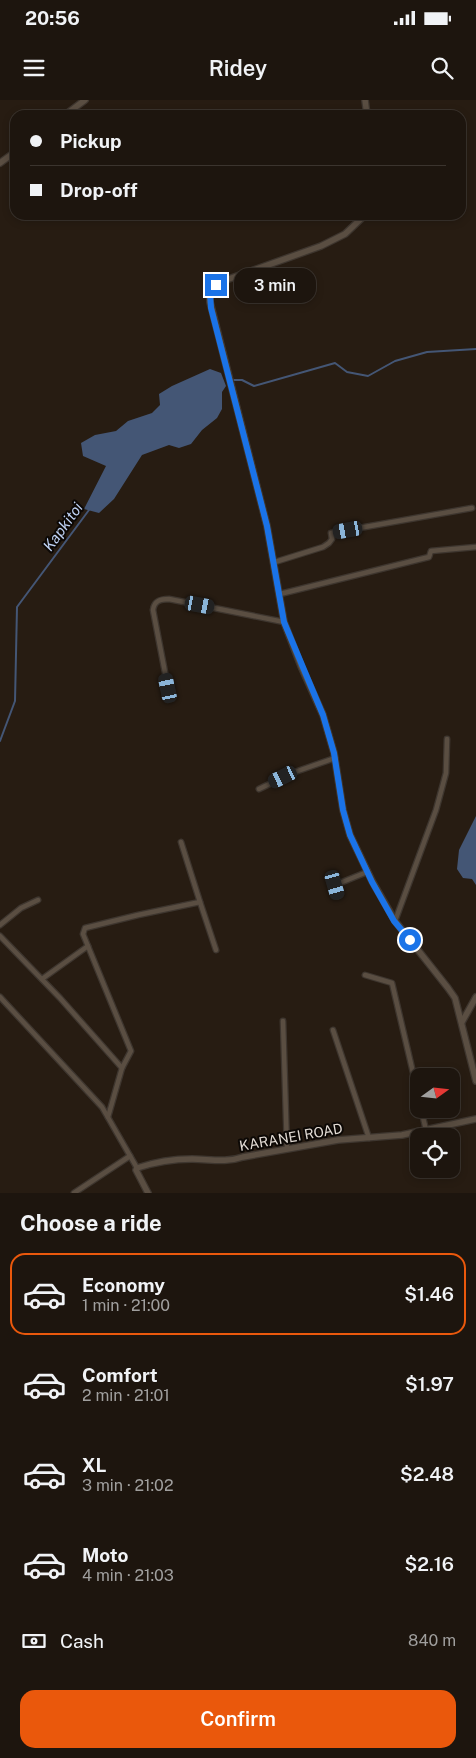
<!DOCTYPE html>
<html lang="en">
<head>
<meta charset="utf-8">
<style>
  :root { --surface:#1d150e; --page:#251e17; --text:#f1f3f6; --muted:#a09f9e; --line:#3b342e; --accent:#ea580c }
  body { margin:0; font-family:"Public Sans",sans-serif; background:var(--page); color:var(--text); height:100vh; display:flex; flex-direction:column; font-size:19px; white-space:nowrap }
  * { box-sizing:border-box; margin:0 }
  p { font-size:16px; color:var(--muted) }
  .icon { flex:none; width:28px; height:28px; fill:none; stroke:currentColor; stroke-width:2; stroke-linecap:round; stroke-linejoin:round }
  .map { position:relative; height:1093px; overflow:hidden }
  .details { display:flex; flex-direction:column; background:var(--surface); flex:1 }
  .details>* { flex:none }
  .banner { position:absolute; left:10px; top:10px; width:456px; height:110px; border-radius:15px; box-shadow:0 2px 8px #0003,0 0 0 1px var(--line); display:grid; align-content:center; height:110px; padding:0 20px; background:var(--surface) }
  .needle { width:32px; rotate:75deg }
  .controls { position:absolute; left:410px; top:968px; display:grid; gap:10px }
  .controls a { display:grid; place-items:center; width:50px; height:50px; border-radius:10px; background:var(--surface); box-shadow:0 2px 8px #0003,0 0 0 1px var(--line); font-size:25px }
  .end { position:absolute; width:22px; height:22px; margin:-11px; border:6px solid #1a73e8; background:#fff; box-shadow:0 0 0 2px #fff }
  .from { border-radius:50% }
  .bubble { position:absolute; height:35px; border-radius:15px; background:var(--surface); box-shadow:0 2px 8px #0003,0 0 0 1px var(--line); font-size:16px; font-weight:600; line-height:35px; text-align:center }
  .car { position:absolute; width:15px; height:30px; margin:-15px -8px; border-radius:6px; box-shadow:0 0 4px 1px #0007; background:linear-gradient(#222 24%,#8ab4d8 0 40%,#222 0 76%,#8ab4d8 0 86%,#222 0) }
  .banner b { display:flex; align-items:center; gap:18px; height:48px; font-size:19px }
  .banner b+b { border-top:1px solid var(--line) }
  .banner i { width:12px; height:12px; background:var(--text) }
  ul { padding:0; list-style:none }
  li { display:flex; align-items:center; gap:15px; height:82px; margin:0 10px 8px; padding:0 10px; border:2px solid transparent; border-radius:15px }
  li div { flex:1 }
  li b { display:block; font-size:19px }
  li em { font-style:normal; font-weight:600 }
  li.on { border-color:var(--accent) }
  li>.icon { width:45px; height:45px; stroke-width:1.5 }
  h2 { padding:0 20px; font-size:22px; line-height:60px }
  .pay { display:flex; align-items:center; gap:12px; height:55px; padding:0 20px; font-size:19px }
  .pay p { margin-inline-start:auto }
  .primary-button { display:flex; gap:10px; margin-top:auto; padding:10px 20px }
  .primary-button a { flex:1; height:58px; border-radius:15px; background:var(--accent); color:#fff; font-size:20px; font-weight:600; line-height:58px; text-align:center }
  .status { display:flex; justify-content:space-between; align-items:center; height:35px; padding:0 25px; background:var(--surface); direction:ltr }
  .status svg { height:14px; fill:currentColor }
  header { display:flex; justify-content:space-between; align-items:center; height:65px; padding:0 20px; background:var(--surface); font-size:22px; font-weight:600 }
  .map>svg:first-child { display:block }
  .water { fill:#445675 }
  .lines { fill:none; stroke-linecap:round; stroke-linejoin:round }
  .stream { stroke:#445675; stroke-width:2 }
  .minor-casing { stroke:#3e362f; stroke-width:7 }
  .tertiary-casing { stroke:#3e362f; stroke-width:8 }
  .minor { stroke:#5a4e42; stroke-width:4.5 }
  .tertiary { stroke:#5a4e42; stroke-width:5.5 }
  .route { stroke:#1a73e8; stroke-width:6 }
  .labels { text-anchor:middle; stroke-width:4; stroke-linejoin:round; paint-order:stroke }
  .street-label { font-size:14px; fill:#e2dbd4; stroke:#0c0805 }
  .water-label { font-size:15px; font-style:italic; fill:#bfd2f4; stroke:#0c0805 }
</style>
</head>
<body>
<div class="status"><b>20:56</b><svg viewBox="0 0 49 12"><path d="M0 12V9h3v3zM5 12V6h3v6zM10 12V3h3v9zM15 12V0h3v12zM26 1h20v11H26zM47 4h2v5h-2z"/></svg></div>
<header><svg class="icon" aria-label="menu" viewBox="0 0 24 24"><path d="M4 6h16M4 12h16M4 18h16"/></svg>Ridey<svg class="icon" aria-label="search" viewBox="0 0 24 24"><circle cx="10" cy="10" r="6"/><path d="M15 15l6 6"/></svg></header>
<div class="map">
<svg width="476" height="1093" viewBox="0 0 476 1093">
  <rect width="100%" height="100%" fill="#271c12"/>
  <g class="water">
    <path d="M210,269l11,4 5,13 -4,6v17l-5,9 -15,12 -11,14 -12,4 -10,-3 -27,10 -28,44 -15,14 -15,-4 22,-43 -23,-10 -2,-13 14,-8 21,-4 12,-10 24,-8 8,-8 -1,-11 13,-8z"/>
    <path d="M476,716v69l-4,-6 -9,-1 -6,-9 2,-19z"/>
  </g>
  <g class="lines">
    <g class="stream">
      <path d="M234,280h8l12,6 81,-23 12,9 21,4 27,-15 32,-9 49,-3"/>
      <path d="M0,641l15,-40 2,-94 72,-97"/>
    </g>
    <defs>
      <g id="minor">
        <path d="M275,462l48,-15 6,-4 3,-4 -1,-6 141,-25"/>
        <path d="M280,494l149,-37 2,-6 45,-4"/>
        <path d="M168,588l-15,-78c1,-9 7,-11 16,-11l115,23"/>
        <path d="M259,689l33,-16 43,-15"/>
        <path d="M331,776l4,9"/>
        <path d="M338,796l-3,-11 32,-13"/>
        <path d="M200,802l16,48"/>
        <path d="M395,821l41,-111 10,-37 1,-34"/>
        <path d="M0,825l21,-17 17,-8"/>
        <path d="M0,836l60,62 62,70"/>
        <path d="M365,875l27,8 27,115"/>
        <path d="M42,879l46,-33"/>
        <path d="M0,897l102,110 35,61"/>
        <path d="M283,921l4,128"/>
        <path d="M333,930l36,108"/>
        <path d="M421,1009l5,21"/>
        <path d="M108,1017l14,-49 9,-17 -48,-117 2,-6 53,-13 62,-13 -19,-60"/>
        <path d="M74,1093l56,-37"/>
      </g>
      <g id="tertiary">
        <path d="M365,0l2,15"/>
        <path d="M65,15l20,-15"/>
        <path d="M0,63l15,-11"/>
        <path d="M365,115l-20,19 -24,12 -95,34c-11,5 -17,9 -16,22l57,224 17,96 17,44 22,49 11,38 9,57 7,25 22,46 23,40 53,67 7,10 21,83"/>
        <path d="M462,922l14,-25"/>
        <path d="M148,1093l-12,-23 1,-2c18,-6 36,-9 55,-9 17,0 34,4 51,-2l95,-17 64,-5 74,-16"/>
      </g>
    </defs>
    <use href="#minor" class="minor-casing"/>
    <use href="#tertiary" class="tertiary-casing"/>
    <use href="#minor" class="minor"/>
    <use href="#tertiary" class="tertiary"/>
  </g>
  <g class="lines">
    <path class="route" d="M216,185l-6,8 1,15 56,218 17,96 39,93 11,38 9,57 7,25 22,47 22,39 16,19"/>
  </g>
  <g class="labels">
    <g class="street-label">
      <text transform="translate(291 1037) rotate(-10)" y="5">KARANEI ROAD</text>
    </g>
    <g class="water-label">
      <text transform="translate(63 427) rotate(-54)" y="5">Kapkitoi</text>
    </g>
  </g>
</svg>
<div class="controls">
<a><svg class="needle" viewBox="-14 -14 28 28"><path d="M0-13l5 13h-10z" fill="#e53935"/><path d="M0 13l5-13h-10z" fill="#a09f9e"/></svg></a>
<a><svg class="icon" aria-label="locate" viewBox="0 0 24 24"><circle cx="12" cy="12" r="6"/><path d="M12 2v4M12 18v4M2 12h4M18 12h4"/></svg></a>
</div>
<i class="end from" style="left:410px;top:840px"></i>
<i class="end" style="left:216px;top:185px"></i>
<div class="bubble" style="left:234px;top:168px;width:82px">3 min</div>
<i class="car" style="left:348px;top:430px;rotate:260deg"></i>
<i class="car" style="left:200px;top:505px;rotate:101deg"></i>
<i class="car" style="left:168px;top:588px;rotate:348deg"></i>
<i class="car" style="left:283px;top:677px;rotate:244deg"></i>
<i class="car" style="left:335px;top:785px;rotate:164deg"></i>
<div class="banner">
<b><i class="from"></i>Pickup</b>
<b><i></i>Drop-off</b>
</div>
</div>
<section class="details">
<h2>Choose a ride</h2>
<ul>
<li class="on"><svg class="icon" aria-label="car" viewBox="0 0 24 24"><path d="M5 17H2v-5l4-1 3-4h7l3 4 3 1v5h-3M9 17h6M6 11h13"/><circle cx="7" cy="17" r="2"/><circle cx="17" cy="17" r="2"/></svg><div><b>Economy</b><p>1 min · 21:00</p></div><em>$1.46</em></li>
<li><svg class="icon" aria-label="car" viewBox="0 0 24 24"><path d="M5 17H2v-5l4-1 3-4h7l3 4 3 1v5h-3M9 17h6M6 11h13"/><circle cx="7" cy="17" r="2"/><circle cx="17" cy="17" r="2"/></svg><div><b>Comfort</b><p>2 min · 21:01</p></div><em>$1.97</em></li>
<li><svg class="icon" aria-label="car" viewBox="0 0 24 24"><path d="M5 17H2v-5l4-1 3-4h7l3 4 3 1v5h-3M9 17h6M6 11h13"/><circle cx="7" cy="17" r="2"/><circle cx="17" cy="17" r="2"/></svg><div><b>XL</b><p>3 min · 21:02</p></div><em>$2.48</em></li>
<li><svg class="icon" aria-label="car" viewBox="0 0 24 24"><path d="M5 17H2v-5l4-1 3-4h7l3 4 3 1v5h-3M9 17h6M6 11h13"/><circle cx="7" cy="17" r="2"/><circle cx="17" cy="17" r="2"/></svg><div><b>Moto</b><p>4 min · 21:03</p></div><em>$2.16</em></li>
</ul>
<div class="pay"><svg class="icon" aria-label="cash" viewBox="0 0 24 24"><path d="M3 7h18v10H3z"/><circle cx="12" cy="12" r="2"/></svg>Cash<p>840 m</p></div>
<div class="primary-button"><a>Confirm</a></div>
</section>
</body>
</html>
